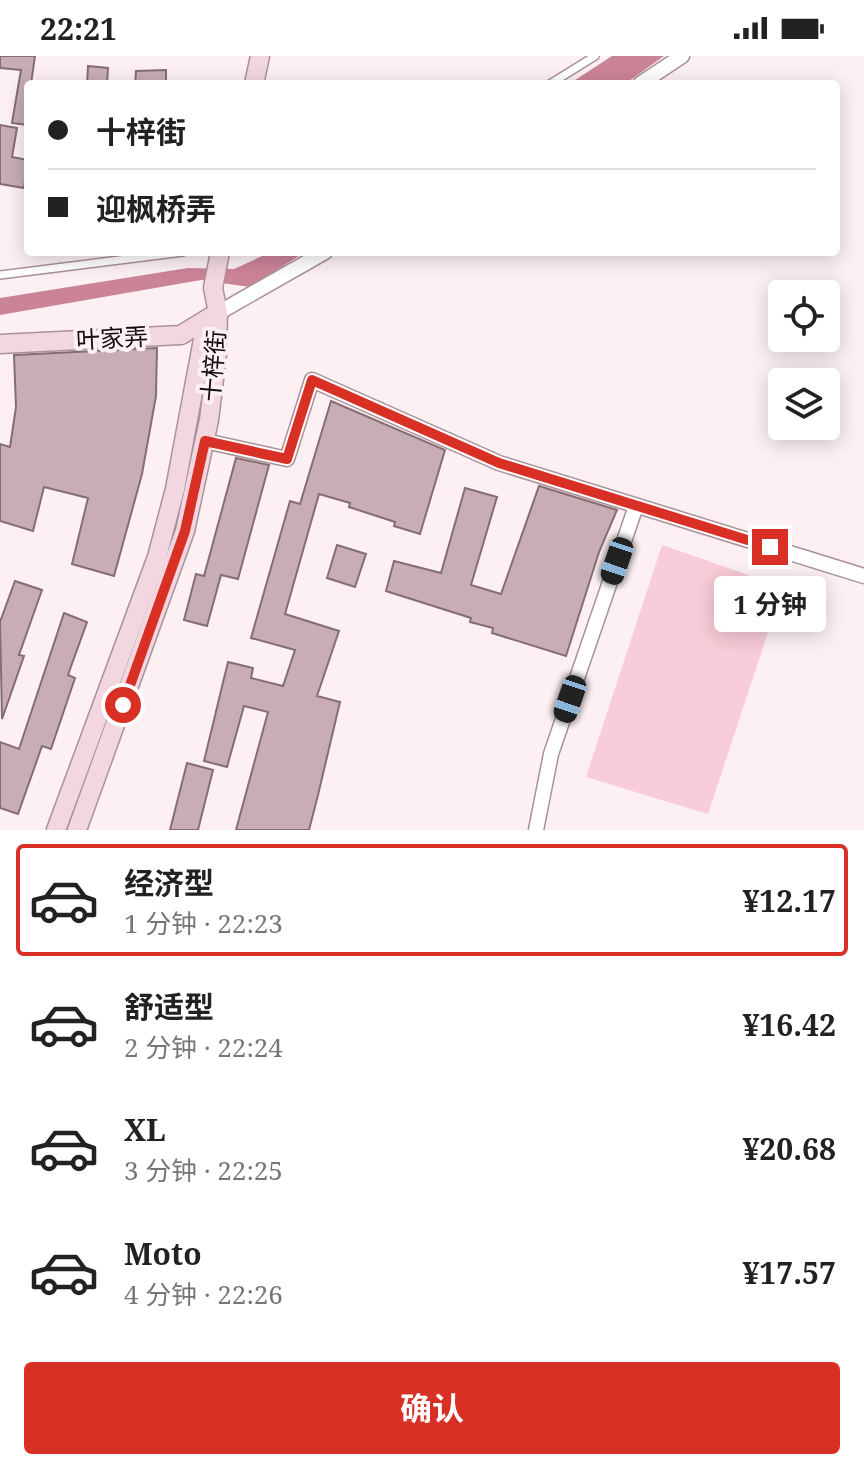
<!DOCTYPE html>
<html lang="zh">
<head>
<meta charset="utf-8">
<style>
  :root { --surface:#fff; --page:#f6f6f6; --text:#222; --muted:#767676; --line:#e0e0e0; --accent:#d93025 }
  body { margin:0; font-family:"Noto Serif","Noto Sans SC",serif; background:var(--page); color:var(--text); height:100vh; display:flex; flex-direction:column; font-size:30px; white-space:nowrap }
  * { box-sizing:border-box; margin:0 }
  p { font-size:26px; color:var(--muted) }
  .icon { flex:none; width:44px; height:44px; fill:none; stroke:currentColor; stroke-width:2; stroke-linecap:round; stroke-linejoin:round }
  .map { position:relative; height:774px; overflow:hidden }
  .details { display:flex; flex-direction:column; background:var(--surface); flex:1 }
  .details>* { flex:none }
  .guide { position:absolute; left:24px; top:24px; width:816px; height:176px; border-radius:8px; box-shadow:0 4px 20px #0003; display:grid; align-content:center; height:176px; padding:0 24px; background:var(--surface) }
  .fabs { position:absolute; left:768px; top:224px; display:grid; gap:16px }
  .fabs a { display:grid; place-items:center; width:72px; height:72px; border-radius:8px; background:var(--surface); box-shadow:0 4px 20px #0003; font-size:40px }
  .end { position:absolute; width:36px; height:36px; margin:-18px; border:10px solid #d93025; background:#fff; box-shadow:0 0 0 4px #fff }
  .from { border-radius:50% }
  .bubble { position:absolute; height:56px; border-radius:8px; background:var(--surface); box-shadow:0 4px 20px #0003; font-size:26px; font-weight:700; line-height:56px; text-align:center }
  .car { position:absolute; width:24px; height:48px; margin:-24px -12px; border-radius:10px; box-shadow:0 0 6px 2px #0007; background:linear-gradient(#222 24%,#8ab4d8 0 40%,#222 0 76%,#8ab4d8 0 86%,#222 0) }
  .guide b { display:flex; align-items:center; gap:28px; height:76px; font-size:30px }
  .guide b+b { border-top:2px solid var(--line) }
  .guide i { width:20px; height:20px; background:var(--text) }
  ul { padding:14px 0 0; list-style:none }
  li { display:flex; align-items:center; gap:24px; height:112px; margin:0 16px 12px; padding:0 8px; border:4px solid transparent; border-radius:8px }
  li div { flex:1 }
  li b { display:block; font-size:30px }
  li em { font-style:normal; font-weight:700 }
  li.selected { border-color:var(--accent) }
  li>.icon { width:72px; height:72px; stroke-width:1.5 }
  .primary-button { display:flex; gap:16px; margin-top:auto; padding:16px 24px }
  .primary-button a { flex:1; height:92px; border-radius:8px; background:var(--accent); color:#fff; font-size:32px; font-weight:700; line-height:92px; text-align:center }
  .status { display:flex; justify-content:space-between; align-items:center; height:56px; padding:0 40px; background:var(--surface); direction:ltr }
  .status svg { height:22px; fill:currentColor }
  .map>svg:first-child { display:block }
  .green { fill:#f8ccd8 }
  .water { fill:#cb8398 }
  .building { fill:#c8adb4; stroke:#866d74; stroke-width:2 }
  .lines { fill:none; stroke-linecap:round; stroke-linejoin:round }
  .lane-casing { stroke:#ab9198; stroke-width:10 }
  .street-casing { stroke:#ab9198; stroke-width:17 }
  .secondary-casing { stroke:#ab9198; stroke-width:21 }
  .lane { stroke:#fff; stroke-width:7 }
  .street { stroke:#fff; stroke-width:14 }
  .secondary { stroke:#f2d7e0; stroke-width:18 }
  .route { stroke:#d93025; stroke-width:10 }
  .labels { text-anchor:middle; stroke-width:8; stroke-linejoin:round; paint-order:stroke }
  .street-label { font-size:24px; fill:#140b0e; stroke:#fcf0f3 }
</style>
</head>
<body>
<div class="status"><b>22:21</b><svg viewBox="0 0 49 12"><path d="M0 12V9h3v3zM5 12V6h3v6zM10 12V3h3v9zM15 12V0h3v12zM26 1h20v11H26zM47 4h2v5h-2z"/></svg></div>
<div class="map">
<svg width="864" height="774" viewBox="0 0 864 774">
  <rect width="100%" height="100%" fill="#fcf0f3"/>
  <path class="green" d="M662,489l121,42 -75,227 -122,-37z"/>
  <g class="water">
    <path d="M612,0h52l-39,28h-56z"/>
    <path d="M271,196h34l-55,35 -49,-7 -201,35v-17l188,-30 46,1z"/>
  </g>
  <g class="building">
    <path d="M0,0h35l-4,28h-3v41l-16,-2 9,-53 -21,-2z"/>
    <path d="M88,10l20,2 -1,16h-20z"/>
    <path d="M166,14v14h-31l1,-13z"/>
    <path d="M0,69l17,3 -5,29 16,3 -4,28 -24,-4z"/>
    <path d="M157,292l-1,48 -14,78 -28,102 -42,-12 16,-66 -44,-11 -11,44 -33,-10v-77l10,3 6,-40 -2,-52z"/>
    <path d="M331,345l114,49 -25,84 -26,-8 1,-4 -46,-15 1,-4 -31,-9 -34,120 54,17 -22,65 23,6 -22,93 -9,35h-73l32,-118 -24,-6 -17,61 -23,-6 24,-99 25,6 -2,10 32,8 12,-36 -44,-12 39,-137 10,3z"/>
    <path d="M236,402l33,7 -31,114 -17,-4 -14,51 -23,-6 12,-46 8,2z"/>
    <path d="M539,430l78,24 -18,42 -33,104 -74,-23 1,-5 -23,-6 1,-4 -85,-27 8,-30 47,12 24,-85 32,9 -26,88 30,9z"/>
    <path d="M337,489l29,9 -11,33 -28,-9z"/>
    <path d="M15,525l27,9 -23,65 5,1 -22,63 -2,-97z"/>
    <path d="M64,557l23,9 -19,53 7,3 -24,71 -9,-3 -24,68 -18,-6v-66l19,7z"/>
    <path d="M187,707l26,7 -15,60h-28z"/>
  </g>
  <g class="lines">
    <defs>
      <g id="lane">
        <path d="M550,28l45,-28"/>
        <path d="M0,219l183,-23"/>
      </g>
      <g id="street">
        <path d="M640,28l42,-28"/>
        <path d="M218,257l107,-61"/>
        <path d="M205,385l82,18 25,-79 187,83 365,113"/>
        <path d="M536,774l15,-76 85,-248"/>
      </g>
      <g id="secondary">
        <path d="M254,28l6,-28"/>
        <path d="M0,288l181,-9 31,-19"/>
        <path d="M56,774l101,-273 18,-68 29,-155 14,-21"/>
        <path d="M77,774l108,-299 24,-111 8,-65 1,-42 -5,-25 7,-36"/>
      </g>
    </defs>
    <use href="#lane" class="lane-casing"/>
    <use href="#street" class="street-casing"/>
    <use href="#secondary" class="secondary-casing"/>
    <use href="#lane" class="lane"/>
    <use href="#street" class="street"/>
    <use href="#secondary" class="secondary"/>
  </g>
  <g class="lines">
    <path class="route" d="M123,649l62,-174 20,-90 82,18 25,-79 187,83 271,84"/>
  </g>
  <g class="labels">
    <g class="street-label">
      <text transform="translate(112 283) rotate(-3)" y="8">叶家弄</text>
      <text transform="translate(214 310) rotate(-85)" y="8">十梓街</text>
    </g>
  </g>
</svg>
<div class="fabs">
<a><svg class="icon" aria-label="locate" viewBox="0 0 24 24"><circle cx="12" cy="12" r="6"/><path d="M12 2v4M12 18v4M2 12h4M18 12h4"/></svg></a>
<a><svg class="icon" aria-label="layers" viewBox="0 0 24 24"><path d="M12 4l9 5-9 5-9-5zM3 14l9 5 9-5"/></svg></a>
</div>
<i class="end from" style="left:123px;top:649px"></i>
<i class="end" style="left:770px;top:491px"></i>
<div class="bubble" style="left:714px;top:520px;width:112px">1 分钟</div>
<i class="car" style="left:617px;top:505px;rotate:199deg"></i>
<i class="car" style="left:570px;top:643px;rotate:199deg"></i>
<div class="guide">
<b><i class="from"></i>十梓街</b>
<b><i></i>迎枫桥弄</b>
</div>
</div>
<section class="details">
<ul>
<li class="selected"><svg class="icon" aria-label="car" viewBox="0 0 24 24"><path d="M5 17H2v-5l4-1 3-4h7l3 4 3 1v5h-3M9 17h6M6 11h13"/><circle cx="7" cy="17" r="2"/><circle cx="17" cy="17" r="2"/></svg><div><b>经济型</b><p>1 分钟 · 22:23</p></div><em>¥12.17</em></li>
<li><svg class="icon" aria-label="car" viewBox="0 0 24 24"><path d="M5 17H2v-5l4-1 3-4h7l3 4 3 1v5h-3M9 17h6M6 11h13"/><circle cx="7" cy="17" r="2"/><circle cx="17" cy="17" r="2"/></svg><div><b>舒适型</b><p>2 分钟 · 22:24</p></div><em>¥16.42</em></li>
<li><svg class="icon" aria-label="car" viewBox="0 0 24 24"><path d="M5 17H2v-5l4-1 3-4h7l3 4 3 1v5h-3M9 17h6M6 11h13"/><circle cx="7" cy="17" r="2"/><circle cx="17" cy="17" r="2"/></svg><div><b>XL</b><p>3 分钟 · 22:25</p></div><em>¥20.68</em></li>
<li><svg class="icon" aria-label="car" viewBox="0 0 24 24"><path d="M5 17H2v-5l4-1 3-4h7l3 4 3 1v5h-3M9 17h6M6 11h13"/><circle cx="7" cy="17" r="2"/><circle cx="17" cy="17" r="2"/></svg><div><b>Moto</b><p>4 分钟 · 22:26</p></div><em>¥17.57</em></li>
</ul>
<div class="primary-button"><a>确认</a></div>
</section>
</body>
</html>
